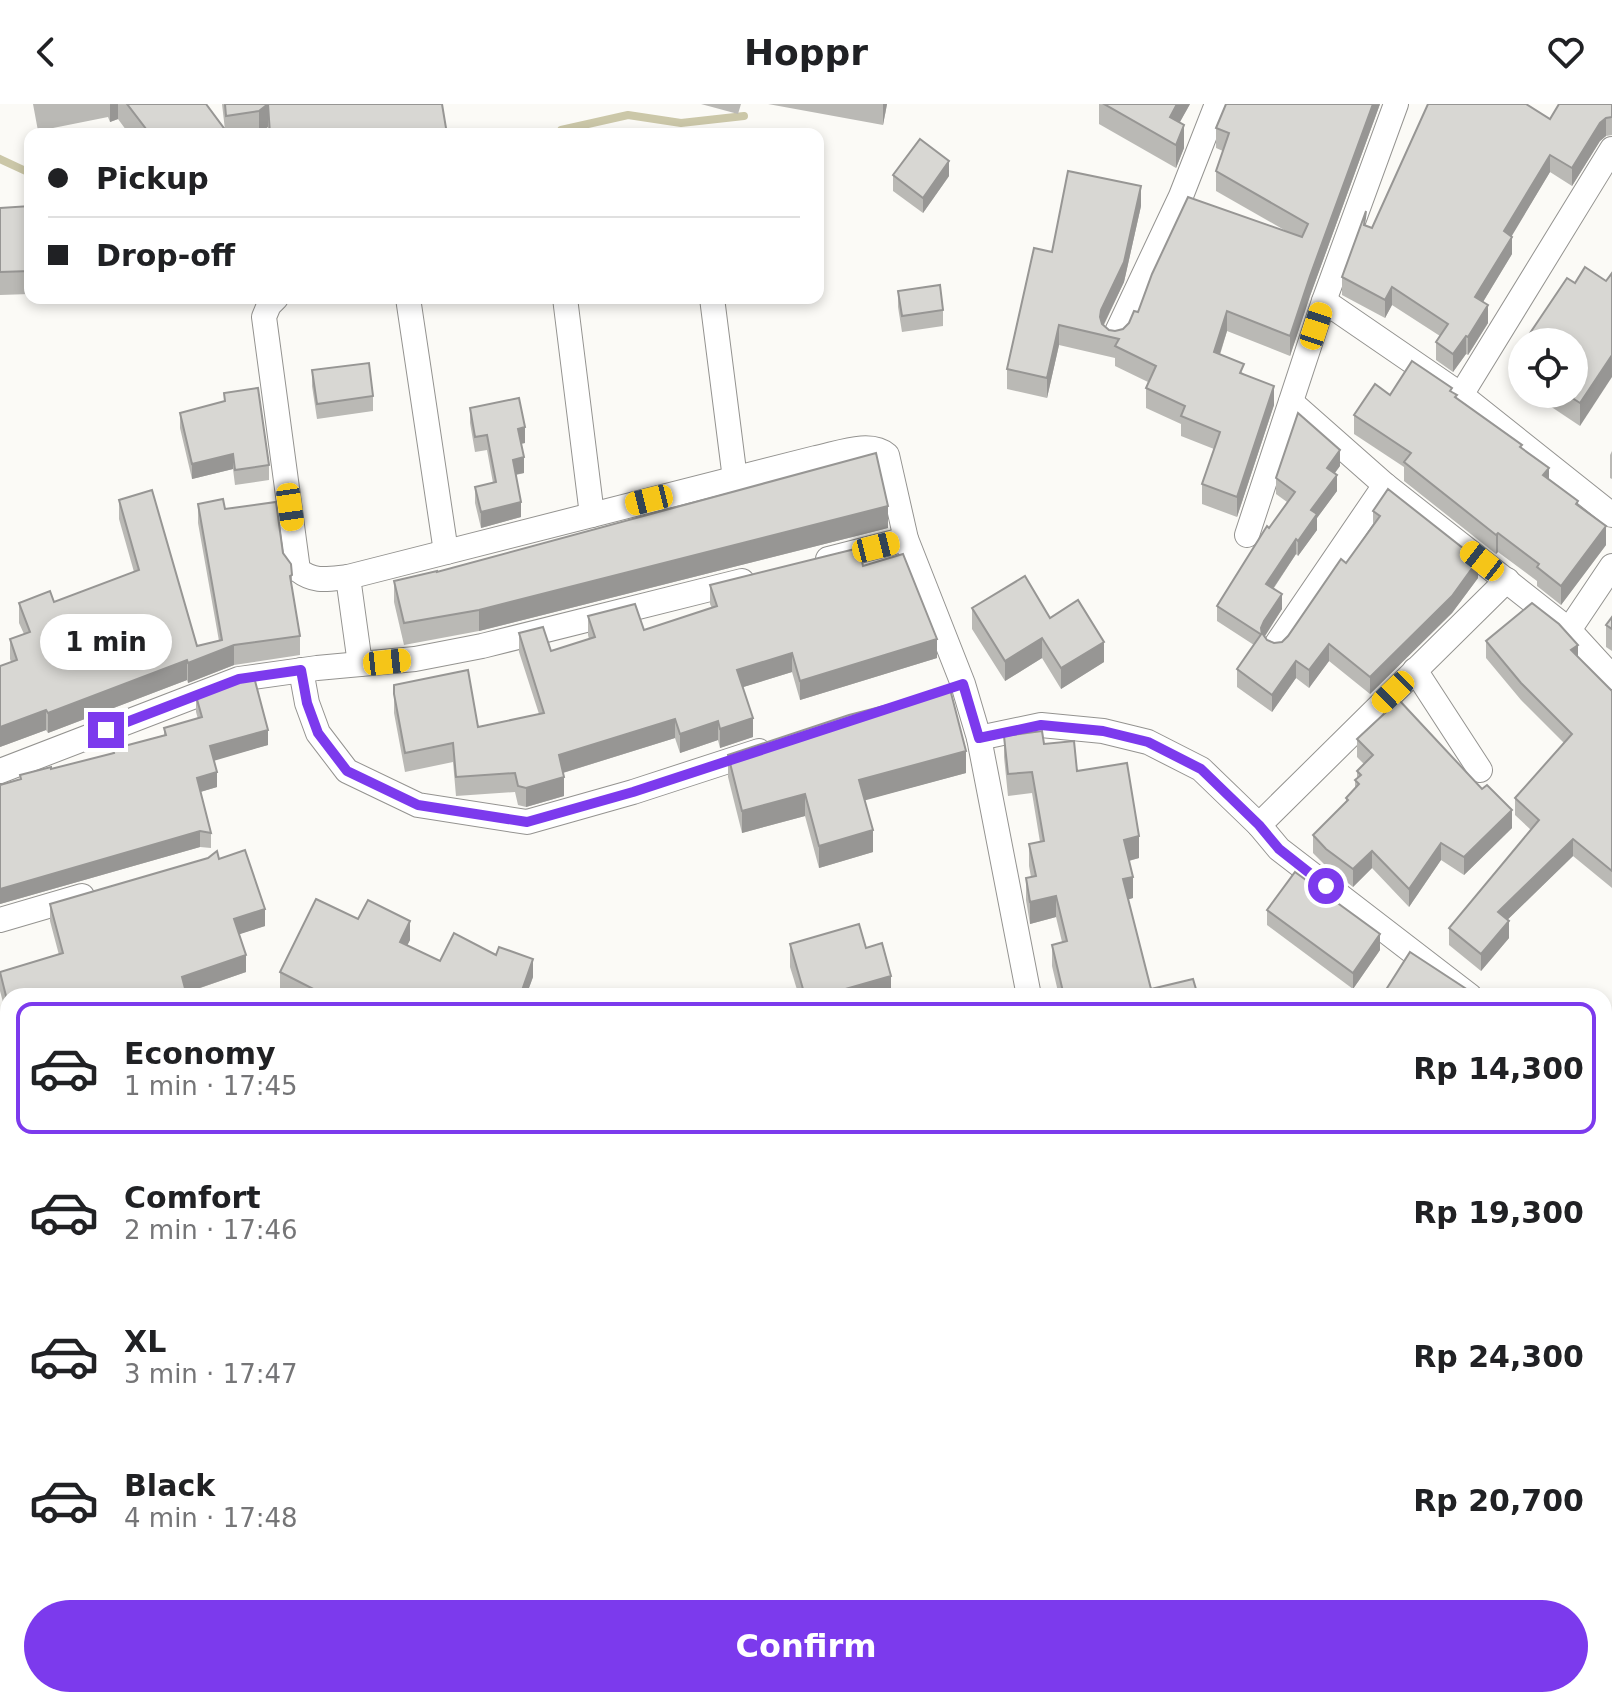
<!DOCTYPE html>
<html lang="en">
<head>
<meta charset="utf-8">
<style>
  :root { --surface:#fff; --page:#f2f2f2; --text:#202124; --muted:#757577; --line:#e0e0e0; --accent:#7c3aed }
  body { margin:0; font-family:"DejaVu Sans",sans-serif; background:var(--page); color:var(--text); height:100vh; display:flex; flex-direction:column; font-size:30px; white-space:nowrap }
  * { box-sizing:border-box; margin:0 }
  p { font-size:26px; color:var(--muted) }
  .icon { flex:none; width:44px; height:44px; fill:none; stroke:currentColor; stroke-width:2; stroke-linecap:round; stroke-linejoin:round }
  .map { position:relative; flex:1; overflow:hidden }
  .drawer { position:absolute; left:0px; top:884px; width:1612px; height:720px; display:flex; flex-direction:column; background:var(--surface); border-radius:24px 24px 0 0; box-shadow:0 4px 12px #0003 }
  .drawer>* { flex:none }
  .hud { position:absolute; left:24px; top:24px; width:800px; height:176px; border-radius:16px; box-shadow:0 4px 12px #0003; display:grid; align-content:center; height:176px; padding:0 24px; background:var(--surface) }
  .fabs { position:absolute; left:1508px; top:224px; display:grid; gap:16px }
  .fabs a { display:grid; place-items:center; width:80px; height:80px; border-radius:50%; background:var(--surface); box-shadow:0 4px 12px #0003; font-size:40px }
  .end { position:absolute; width:36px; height:36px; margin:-18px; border:10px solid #7c3aed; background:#fff; box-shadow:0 0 0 4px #fff }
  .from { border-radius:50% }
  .bubble { position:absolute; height:56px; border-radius:28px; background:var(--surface); box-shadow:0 4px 12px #0003; font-size:26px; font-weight:600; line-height:56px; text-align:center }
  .car { position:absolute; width:24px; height:48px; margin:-24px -12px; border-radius:10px; box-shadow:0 0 6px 2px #0007; background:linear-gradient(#f5c518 24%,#345 0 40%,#f5c518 0 76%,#345 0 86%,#f5c518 0) }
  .hud b { display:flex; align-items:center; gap:28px; height:76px; font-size:30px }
  .hud b+b { border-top:2px solid var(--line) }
  .hud i { width:20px; height:20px; background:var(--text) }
  ul { padding:14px 0 0; list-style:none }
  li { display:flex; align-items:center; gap:24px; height:132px; margin:0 16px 12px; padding:0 8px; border:4px solid transparent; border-radius:16px }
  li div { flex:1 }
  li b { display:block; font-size:30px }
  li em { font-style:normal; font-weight:600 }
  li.current { border-color:var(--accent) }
  li>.icon { width:72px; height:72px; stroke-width:1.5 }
  .cta { display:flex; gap:16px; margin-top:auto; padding:16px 24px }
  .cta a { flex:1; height:92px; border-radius:48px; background:var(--accent); color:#fff; font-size:32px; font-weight:600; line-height:92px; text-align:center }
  header { display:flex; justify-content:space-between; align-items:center; height:104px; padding:0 24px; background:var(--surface); font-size:36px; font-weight:600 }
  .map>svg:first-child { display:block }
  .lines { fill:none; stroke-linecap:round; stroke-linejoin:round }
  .stream { stroke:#cbc7a8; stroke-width:8 }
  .minor-casing { stroke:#949390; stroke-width:26 }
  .minor { stroke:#fff; stroke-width:24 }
  .wall { fill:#bab9b5 }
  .shaded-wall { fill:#979694 }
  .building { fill:#d8d7d3; stroke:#979694; stroke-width:2 }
  .route { stroke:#7c3aed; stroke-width:10 }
</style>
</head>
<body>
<header><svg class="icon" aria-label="back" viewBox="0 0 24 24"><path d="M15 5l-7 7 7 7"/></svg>Hoppr<svg class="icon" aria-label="heart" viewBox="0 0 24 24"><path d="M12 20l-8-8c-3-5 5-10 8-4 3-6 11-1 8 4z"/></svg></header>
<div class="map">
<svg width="1612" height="1604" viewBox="0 0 1612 1604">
  <rect width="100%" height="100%" fill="#fbfaf6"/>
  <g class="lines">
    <g class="stream">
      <path d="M559,30l2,-4 67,-15 53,8 63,-7"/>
      <path d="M0,55l30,14"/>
    </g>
    <defs>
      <g id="minor">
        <path d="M276,194l-7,7 -5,12 34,253c17,13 30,9 50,7"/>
        <path d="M408,194l38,254"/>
        <path d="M565,194l27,217"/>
        <path d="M712,194l23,181"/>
        <path d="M1324,197l137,94 151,120"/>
        <path d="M1115,232l66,-140 36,-92"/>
        <path d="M1461,291l151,-246"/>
        <path d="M1291,298l94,83 184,145 43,47"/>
        <path d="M1247,431l77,-234 72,-197"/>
        <path d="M828,455l78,-20"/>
        <path d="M1569,526l43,-64"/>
        <path d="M1276,541l109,-160"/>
        <path d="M360,560l-12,-87 468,-119c21,-4 54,-18 71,-3l19,84 57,145 16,54 50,258"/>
        <path d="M301,566l6,33 11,30 29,38 71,34 109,17 106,-30 126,-41"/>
        <path d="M1415,566l65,100"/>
        <path d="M979,634l62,-13 62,6 45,11 53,27 58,56 20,24 191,147"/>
        <path d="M0,667l239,-92 78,-11 98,-9 67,-13 260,-65"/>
        <path d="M1259,721l248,-245"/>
        <path d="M0,816l82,-24"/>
        <path d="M0,941l8,27"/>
        <path d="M1604,994l8,6"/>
        <path d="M0,1004l8,-21"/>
        <path d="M0,1155l8,25"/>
        <path d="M0,1391l8,-6"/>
        <path d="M484,1596l5,8"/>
        <path d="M1283,1596l4,8"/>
        <path d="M559,1604l7,-8"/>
      </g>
    </defs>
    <use href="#minor" class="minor-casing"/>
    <use href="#minor" class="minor"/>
  </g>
  <g class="wall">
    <path d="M33,0h173l19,26 -3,-26h220l5,30h-179v-7l-9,6 -6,1h-124l-11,-15 -8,3 -2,-5 -70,14z"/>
    <path d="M701,0h40l-3,10z"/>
    <path d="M768,0h119l-4,21z"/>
    <path d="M1099,0h91l-11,19 5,25 -8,20 -77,-44z"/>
    <path d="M1380,0l-70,192 -20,60 -63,-25 -7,24 24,19 30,31 -37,112 -35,-13v-20l12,-35 -33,-13v-12l-35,-16v-20l2,-6 -33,-16v-8l-56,-13 -12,53 -40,-9v-20l45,-117 89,-46 -17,76 -20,43 5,5 6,1 8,-2 15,-17 148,-81 -70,-40v-20l7,-20 -7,-3v-20z"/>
    <path d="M1612,0v31l-6,1 -6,5 -28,45 -22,-14 -39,64 1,18 -29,48 5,21 -20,32 -2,-1 -13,18 -17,-12v-18l4,-6 -48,-31 -7,13 -43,-23v-18l24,-51 6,2 178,-109z"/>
    <path d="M893,71l56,1 -26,37 -30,-22z"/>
    <path d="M30,102v88l-30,1v-87z"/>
    <path d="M1606,177l-26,145 -48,-32h42l1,-111z"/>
    <path d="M898,187l45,19v16l-41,6 -4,-25z"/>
    <path d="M1522,241v42l-9,-6v-23z"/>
    <path d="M312,266l61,26v15l-56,8 -5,-33z"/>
    <path d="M1452,288l5,6 65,50 27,32 29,25 28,40 -45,60 -24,-19v-5l-39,-29 -2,2 -92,-73v-14l-50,-33v-19l36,-20z"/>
    <path d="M224,289l45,72v15l-34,5 -2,-16 -41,10 -12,-51v-15l44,-11z"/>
    <path d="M470,304l55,35 -4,1 3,29 -8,2 5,42 -40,11 -6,-25v-16l18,-4 -6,-33 -12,2 -5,-29z"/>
    <path d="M1612,347v28l-2,-1v-23z"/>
    <path d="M1340,362l-6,7 3,18 -20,27v12l-19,26 -2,-2 -22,34 8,21 -18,27 3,4 7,3 8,-1 6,-6 58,-73 27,-38v-14l105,67 -26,35 -82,81 -41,-33 -20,27 -13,-10 -24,34 -35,-25v-18l17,-24 -37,-24v-15l70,-104 -11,-8v-16z"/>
    <path d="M119,396l78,146 22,-5 -21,-118v-19l27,5 58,44 9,22v14l8,47v19l-66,10 -46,18 -1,-3 -139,53 -2,-3 -46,17v-81l11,-4 -1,-3v-20l14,-5 -5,-11v-20l35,-1 80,-30 -15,-53z"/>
    <path d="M888,424l-409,103 -75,14 -10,-43v-21l43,-9z"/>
    <path d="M863,462l74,92 -137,42 -8,-28 -49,15 10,50 -33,11 -2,-8 -38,13 -5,-15 -112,35 1,23 -38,11 -8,-2 -3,-13 -59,4 -3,-34 -48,10 -11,-59v-19l84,33 61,-13 -20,-62v-19l32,18 38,-12 -1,-4v-19l56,14 68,-22 -2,-4v-19z"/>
    <path d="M972,504l78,10 54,44 -43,27 -19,-31 -37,23 -33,-52z"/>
    <path d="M1612,513v34l-6,-4v-22z"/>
    <path d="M1486,537l92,16 34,34v197l-39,-32 -66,64 2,18 -28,33 -32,-26v-17l82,-98 -16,-15v-17l49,-55 -43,-43 -35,-42z"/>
    <path d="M196,592l72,49 -55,15 4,27 -17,5 11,41v15l-11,-1 -200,57v-119l20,-5v-5l31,-6 62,-16v-4l51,-14v-7l34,-9 -2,-7z"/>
    <path d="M1004,632l40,8 33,27 62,87 -10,3 4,37 -5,1 23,90 47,7h-139l-7,-30v-21l10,-3 -6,-25 -26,7 -4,-24v-22l5,-1 -2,-11v-22l11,-2 -8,-49 -24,3 -4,-39z"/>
    <path d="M1357,635l155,89 -48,47 -23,-15 -32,47 -37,-39 -19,19 -27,-21 -13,-13v-18l33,-32v-5l9,-10v-8l2,-2v-7l7,-7 -7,-7z"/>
    <path d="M728,651l238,18 -102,27 9,52 -54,16 -14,-52 -63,17 -14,-56z"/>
    <path d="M219,755l46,67 -26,8 7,38 -60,21 -178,3 -1,21 -7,-26v-19l59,-17 -9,-34v-17z"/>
    <path d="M1267,806l113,40 -27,39 -86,-64z"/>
    <path d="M358,815l52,21 -3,5 33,16 93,16 -7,19h-236l-10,-5v-19z"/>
    <path d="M790,840l76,4 25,48h-92l-9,-29z"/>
    <path d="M185,1596h151l2,3 8,2 136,3h-294z"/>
    <path d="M502,1596h45l-2,4v4h-42z"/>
    <path d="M1122,1596h87l1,8h-88z"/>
    <path d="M1328,1596h84l3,8h-83z"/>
    <path d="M1482,1596h60v8h-57z"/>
  </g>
  <g class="shaded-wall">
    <path d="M110,0h8v15l-8,3z"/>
    <path d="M268,0v23l-9,6v-22z"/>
    <path d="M883,0h4l-4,21z"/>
    <path d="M1177,0h13l-20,36v-23z"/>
    <path d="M1373,0h7l-70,192 -20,60v-20l20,-60z"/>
    <path d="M1606,14v18l-6,5 -28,45v-18l28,-45z"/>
    <path d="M1184,21v23l-8,20v-23z"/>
    <path d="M1550,51v17l-46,77v-18z"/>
    <path d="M949,57v15l-26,37v-15z"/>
    <path d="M1141,82v20l-17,76 -23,48 -1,6 1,-26z"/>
    <path d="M1512,133v17l-37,61v-18z"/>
    <path d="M1392,183v18l-7,13v-18z"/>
    <path d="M1488,201v18l-20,32v-18z"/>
    <path d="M1227,207v20l-13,41v-20z"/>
    <path d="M1059,221v20l-12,53v-20z"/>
    <path d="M1466,232v18l-13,18v-18z"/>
    <path d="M1612,251v22l-32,49v-23z"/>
    <path d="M1274,282v19l-37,112v-20z"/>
    <path d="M525,323v16l-7,1v-15z"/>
    <path d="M1340,346v16l-13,18v-16z"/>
    <path d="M233,350v15l-41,10v-15z"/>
    <path d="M524,353v16l-11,2v-15z"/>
    <path d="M1549,364v19l-6,-12z"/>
    <path d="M1337,371v16l-20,27v12l-19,26v-15l13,-31z"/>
    <path d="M521,398v15l-40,11v-16z"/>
    <path d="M888,402v22l-409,103v-21z"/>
    <path d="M1606,422v19l-45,60v-19z"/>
    <path d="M1498,429v19l-2,2v-19z"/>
    <path d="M1296,435v15l-30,45v-15z"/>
    <path d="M1478,456v18l-26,35 -82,81v-17z"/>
    <path d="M1282,490v15l-20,32 -1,-13 3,-7z"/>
    <path d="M1042,534v20l-37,23v-20z"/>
    <path d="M937,535v19l-137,42v-19z"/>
    <path d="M1104,538v20l-43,27v-21z"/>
    <path d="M1329,540v17l-20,27v-18z"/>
    <path d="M234,541v20l-46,18v-20z"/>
    <path d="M1578,541v17l-7,-12z"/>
    <path d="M792,549v19l-55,17v-19z"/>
    <path d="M187,556v20l-139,53v-20z"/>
    <path d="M1296,557v17l-24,34v-17z"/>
    <path d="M46,606v20l-46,17v-20z"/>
    <path d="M753,614v19l-33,11v-19z"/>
    <path d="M675,615v19l-116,36v-19z"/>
    <path d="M718,617v19l-38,13v-19z"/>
    <path d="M268,626v15l-58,17v-16z"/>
    <path d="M966,647v22l-107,29v-22z"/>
    <path d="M217,668v15l-20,6v-15z"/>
    <path d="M564,673v19l-38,11v-19z"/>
    <path d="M805,690v22l-63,17v-22z"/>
    <path d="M1512,706v18l-48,47v-18z"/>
    <path d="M873,726v22l-54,16v-22z"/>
    <path d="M200,727v16l-200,57v-15z"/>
    <path d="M1139,732v22l-15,4v-22z"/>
    <path d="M1573,735v17l-75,73v-17z"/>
    <path d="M1441,739v17l-32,47v-18z"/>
    <path d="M1372,747v17l-19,19v-18z"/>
    <path d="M1133,773v21l-10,3v-22z"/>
    <path d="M1056,792v21l-26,7v-22z"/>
    <path d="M265,805v17l-31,10v-17z"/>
    <path d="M410,817v19l-10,20v-18z"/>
    <path d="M1509,817v17l-28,33v-17z"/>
    <path d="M1380,830v16l-27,39v-16z"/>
    <path d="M246,851v17l-64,22v-17z"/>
    <path d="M533,855v18l-7,19h-6z"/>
    <path d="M891,872v20h-70z"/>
    <path d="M8,1559v16l-8,4v-16z"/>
    <rect x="503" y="1596" width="9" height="8"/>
    <path d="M537,1596h10l-2,4v4h-20z"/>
    <path d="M933,1596h11v8h-18z"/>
    <path d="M1528,1596h14v8h-36z"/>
    <path d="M1210,1597v7h-11z"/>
    <path d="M482,1599v5h-13z"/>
  </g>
  <g class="building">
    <path d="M127,0h79l20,27 -3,3h-73z"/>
    <path d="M225,0h217l5,30h-177l-2,-30 -9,7 -33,5z"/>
    <path d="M1104,0h73l-7,13 14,8 -8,20z"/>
    <path d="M1226,0h147l-63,172 -20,60 -63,-25 -13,41 30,12 -4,9 34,13 -37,111 -35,-13 18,-52 -39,-16 4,-10 -39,-18 10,-22 -41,-20 4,-7 -60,-14 -12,53 -40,-9 27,-121 18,4 16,-81 73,15 -17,76 -23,48 -1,7 2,7 7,6 6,1 8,-2 6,-6 5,-12 4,1 14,-38 36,-77 114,40 6,-13 -92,-53 13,-38 -13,-5z"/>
    <path d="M1428,0h98l24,15 9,-15h53v13l-6,1 -6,5 -28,45 -22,-13 -46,76 8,6 -37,60 13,8 -20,32 -2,-1 -13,18 -17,-12 12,-18 -56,-37 -7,13 -43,-23 24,-66 -2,14 8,3z"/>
    <path d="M920,35l29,22 -26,37 -30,-23z"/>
    <path d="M30,102v65l-30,1v-64z"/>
    <path d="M1585,163l21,14 6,-8v82l-32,48 -14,-9h8v-52h-50l43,-64 8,5z"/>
    <path d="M940,181l3,25 -41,6 -4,-25z"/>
    <path d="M1522,241v19l-9,-6z"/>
    <path d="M1412,257l40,27 -2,3 7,4 -2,2 67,48 -2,2 29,21 -6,7 35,26 -2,3 30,22 -45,60 -24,-19 2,-3 -41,-31 -2,2 -92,-73 7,-9 -57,-38 21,-31 15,11z"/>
    <path d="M369,259l4,33 -56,8 -5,-34z"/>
    <path d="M258,284l11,77 -34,5 -2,-16 -41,10 -12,-51 45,-12 -1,-8z"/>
    <path d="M519,294l6,29 -7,2 6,28 -11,3 8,42 -40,10 -6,-25 21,-5 -9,-47 -12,2 -5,-29z"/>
    <path d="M1298,309l42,37 -13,18 10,7 -26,35 6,4 -19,27 -2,-2 -30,45 16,10 -18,27 -3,7 1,7 -45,-29 50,-80 2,2 26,-36 -19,-14z"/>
    <path d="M876,349l12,53 -409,104 -75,13 -10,-42 43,-10v1z"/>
    <path d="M1388,385l90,71 -26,36 -82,81 -41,-33 -20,26 -13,-9 -24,34 -35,-26 25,-36 5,7 7,3 8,-1 6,-6 53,-77 5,4 34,-47 -7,-5z"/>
    <path d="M152,386l45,156 25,-6 -24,-136 25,-5 2,10 51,-7 7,51 8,11 1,11 -2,1 10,60 -66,9 -46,18 -1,-3 -139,53 -2,-3 -46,17v-61l17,-6 -7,-21 20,-7 -11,-29 31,-12 4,11 85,-32 -20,-70z"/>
    <path d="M859,444l4,18 40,-12 34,85 -137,42 -8,-28 -55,17 16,48 -33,11 -2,-8 -38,13 -5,-15 -116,36 5,22 -38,11 -8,-2 -3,-13 -59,4 -3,-34 -48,10 -11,-59v-9l74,-15 10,57 66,-14 -25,-80 24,-6 8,24 44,-14 -7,-21 47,-12 9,26 73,-24 -7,-21z"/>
    <path d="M1025,472l25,42 28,-18 26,42 -43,26 -19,-30 -37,23 -33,-53z"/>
    <path d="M1532,499l27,21 19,21 -7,5 41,41v180l-39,-32 -75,73 11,9 -28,33 -32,-26 90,-108 -24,-22 57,-64 -51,-51 -35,-42z"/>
    <path d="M1612,513v12l-6,-4z"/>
    <path d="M254,573l14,53 -58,16 7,26 -20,6 14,55 -11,-2 -200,58v-104l21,-6 -1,-4 31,-8v2l63,-16 -1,-4 53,-14 -2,-7 38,-11 -6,-21 47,-18z"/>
    <path d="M950,585l16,62 -107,29 14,50 -54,16 -14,-52 -63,17 -14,-56 121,-40z"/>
    <path d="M1399,596l83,89 5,-4 25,25 -48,47 -23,-14 -32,46 -37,-38 -19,18 -27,-20 -13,-14 35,-35 -2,-2 13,-14 -4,-4 6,-5 -4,-4 16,-16 -16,-16z"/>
    <path d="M1042,627l2,13 30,-3 3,30 50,-8 12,73 -15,4 9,37 -10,2 28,110 42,-10 5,17h-134l-12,-51 15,-4 -11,-45 -26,6 -4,-24 10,-2 -7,-32 15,-3 -12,-69 -24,2 -4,-38z"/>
    <path d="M245,746l20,59 -31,10 12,36 -64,22 5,19 -165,-1 -14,1 -1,4 -7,-28 63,-19 -13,-49 158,-46 9,-7 2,8z"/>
    <path d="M1295,768l85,62 -27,39 -86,-63z"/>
    <path d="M316,795l42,20 10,-19 42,21 -10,21 40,19 14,-28 42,22 3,-8 34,12 -13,37h-82l-13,-6 -3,6h-95l-47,-24z"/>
    <path d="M859,820l7,24 16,-5 9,33 -70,20h-16l-15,-52z"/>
    <path d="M1410,848l61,40 -3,4h-86z"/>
    <path d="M8,1492v67l-8,4v-67z"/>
    <path d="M194,1596h142l2,3 8,2 12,-5h120l4,3 -13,5h-272z"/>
    <path d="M518,1596h19l-12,8h-1z"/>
    <path d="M585,1596h21l4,3 3,-3h42l9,8h-86z"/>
    <path d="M893,1596h40l-7,7 1,1h-42z"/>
    <path d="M1046,1596h30l7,8h-46z"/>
    <path d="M1126,1596h83l1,1 -11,7h-69z"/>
    <path d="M1337,1596h75l3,8h-76l-2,-6h1z"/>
    <path d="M1490,1596h38l-22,8h-13z"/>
  </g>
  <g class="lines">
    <path class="route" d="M106,626l133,-51 62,-9 6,33 11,30 29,38 71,34 109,17 106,-30 330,-108 16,54 62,-13 62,6 45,11 53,27 58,56 20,24 47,37"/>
  </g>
</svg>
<div class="fabs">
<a><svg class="icon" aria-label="locate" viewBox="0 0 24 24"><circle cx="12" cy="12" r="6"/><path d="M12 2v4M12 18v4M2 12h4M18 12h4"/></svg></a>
</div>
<i class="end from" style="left:1326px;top:782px"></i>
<i class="end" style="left:106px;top:626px"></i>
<div class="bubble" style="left:40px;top:510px;width:132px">1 min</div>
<i class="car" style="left:1316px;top:222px;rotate:18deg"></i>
<i class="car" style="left:649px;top:396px;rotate:256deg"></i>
<i class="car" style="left:290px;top:403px;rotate:172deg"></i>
<i class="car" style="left:876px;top:443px;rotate:76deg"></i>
<i class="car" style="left:1482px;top:457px;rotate:308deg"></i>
<i class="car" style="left:387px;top:558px;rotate:84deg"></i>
<i class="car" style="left:1393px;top:588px;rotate:226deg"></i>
<div class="hud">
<b><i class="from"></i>Pickup</b>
<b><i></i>Drop-off</b>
</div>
<section class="drawer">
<ul>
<li class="current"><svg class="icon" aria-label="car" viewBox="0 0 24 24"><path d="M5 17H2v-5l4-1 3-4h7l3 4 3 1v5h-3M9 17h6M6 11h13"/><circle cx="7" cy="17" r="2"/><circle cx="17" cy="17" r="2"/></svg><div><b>Economy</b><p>1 min · 17:45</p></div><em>Rp 14,300</em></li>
<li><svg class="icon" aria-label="car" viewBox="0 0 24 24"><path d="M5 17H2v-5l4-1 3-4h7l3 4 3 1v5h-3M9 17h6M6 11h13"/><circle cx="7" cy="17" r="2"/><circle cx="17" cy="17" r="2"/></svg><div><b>Comfort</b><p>2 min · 17:46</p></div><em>Rp 19,300</em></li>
<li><svg class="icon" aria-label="car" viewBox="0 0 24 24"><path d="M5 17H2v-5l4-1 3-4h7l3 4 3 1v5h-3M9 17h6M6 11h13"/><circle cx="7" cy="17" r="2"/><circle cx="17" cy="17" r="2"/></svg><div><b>XL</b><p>3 min · 17:47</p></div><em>Rp 24,300</em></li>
<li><svg class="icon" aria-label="car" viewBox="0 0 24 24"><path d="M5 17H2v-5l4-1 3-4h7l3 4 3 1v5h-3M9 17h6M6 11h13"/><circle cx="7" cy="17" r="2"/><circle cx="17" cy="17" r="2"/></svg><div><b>Black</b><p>4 min · 17:48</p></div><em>Rp 20,700</em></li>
</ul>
<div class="cta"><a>Confirm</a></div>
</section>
</div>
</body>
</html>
